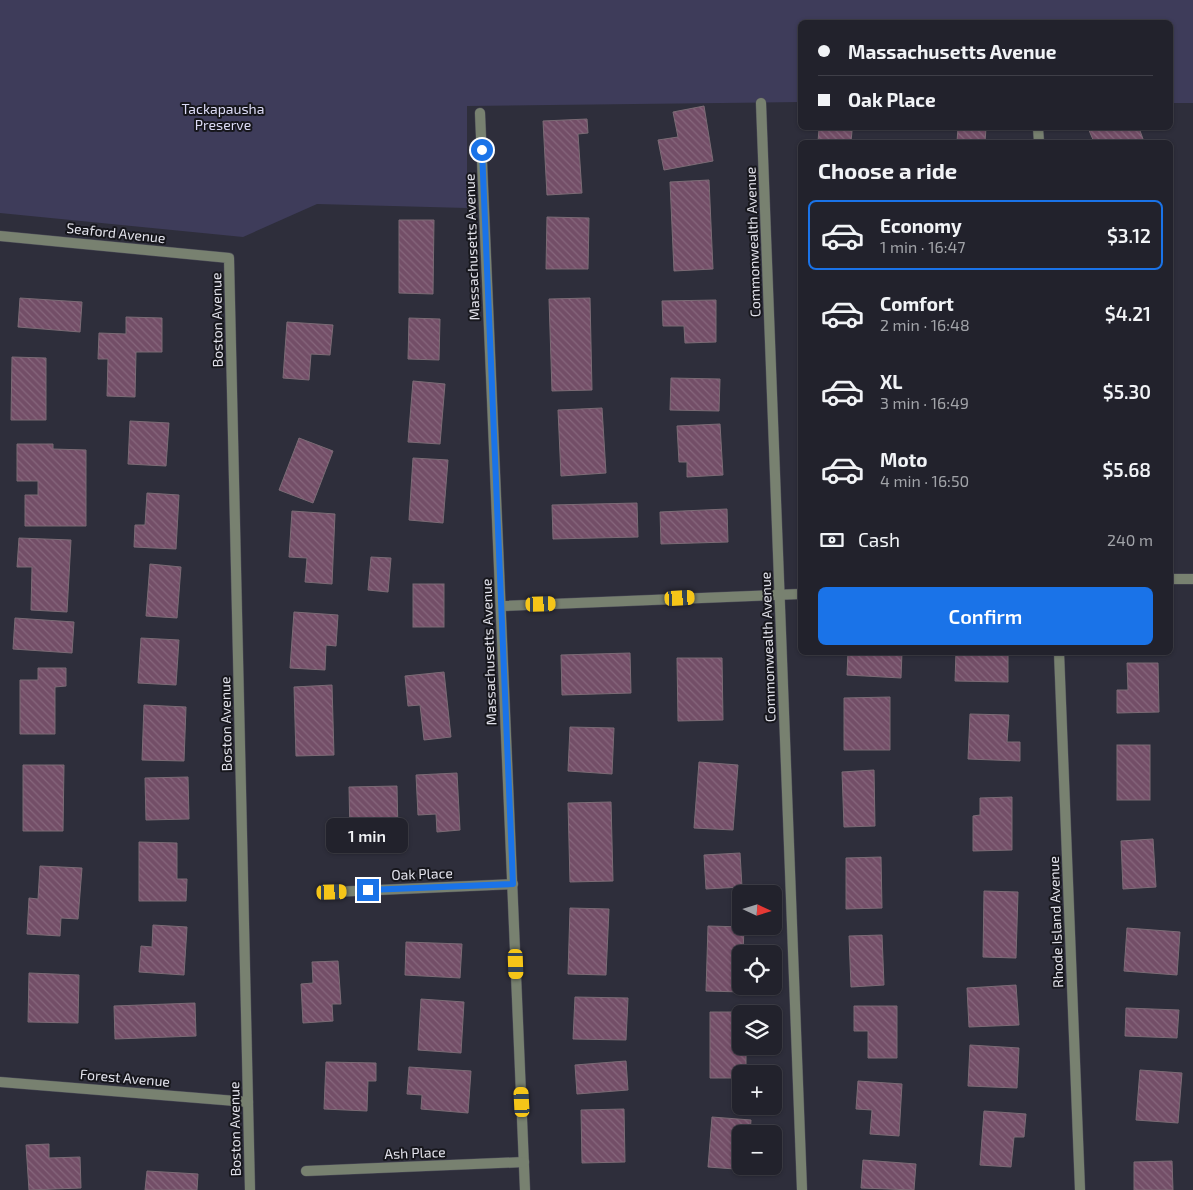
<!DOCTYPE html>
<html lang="en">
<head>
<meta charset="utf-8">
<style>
  :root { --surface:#22222c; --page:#2a2a34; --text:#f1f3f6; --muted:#a2a4a9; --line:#3f3f48; --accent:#1a73e8 }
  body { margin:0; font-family:"Exo 2",sans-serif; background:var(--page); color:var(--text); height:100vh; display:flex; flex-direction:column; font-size:19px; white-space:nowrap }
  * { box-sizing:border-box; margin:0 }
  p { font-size:16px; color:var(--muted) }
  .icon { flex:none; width:28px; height:28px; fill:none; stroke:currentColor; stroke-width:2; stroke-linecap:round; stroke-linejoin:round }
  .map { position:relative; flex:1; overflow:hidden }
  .details { position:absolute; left:798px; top:140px; width:375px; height:515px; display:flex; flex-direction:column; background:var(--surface); border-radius:8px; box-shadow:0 1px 4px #0004,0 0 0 1px var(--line) }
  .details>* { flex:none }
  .banner { position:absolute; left:798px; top:20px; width:375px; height:110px; border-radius:8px; box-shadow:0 1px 4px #0004,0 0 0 1px var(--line); display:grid; align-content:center; height:110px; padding:0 20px; background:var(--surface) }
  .needle { width:32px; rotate:94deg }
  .controls { position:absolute; left:732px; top:885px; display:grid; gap:10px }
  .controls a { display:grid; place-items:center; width:50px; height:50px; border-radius:8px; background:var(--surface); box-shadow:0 1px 4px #0004,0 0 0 1px var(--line); font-size:25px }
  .end { position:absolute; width:22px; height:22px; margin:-11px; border:6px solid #1a73e8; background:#fff; box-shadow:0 0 0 2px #fff }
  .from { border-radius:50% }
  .bubble { position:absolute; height:35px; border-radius:8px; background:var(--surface); box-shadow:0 1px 4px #0004,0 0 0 1px var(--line); font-size:16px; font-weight:600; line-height:35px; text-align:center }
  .car { position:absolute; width:15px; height:30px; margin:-15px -8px; border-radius:6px; box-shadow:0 0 4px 1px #0007; background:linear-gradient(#f5c518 24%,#345 0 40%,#f5c518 0 76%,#345 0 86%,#f5c518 0) }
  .banner b { display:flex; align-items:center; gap:18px; height:48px; font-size:19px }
  .banner b+b { border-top:1px solid var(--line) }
  .banner i { width:12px; height:12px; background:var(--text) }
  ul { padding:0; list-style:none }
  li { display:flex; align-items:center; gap:15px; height:70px; margin:0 10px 8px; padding:0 10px; border:2px solid transparent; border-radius:8px }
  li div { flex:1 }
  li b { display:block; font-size:19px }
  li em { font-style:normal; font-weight:600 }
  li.active { border-color:var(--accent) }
  li>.icon { width:45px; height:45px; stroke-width:1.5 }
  h2 { padding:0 20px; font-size:22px; line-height:60px }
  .pay { display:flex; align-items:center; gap:12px; height:55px; padding:0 20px; font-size:19px }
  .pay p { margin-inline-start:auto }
  .action { display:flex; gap:10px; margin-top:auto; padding:10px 20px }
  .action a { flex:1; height:58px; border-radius:8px; background:var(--accent); color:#fff; font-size:20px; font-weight:600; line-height:58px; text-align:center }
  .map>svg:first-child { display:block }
  .green { fill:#3e3c5a }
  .building { fill:url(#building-back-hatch); stroke:#7b6b75 }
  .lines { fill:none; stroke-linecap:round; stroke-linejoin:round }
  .minor-casing { stroke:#4b4b57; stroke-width:11 }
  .minor { stroke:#788170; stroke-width:10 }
  .route { stroke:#1a73e8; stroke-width:6 }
  .labels { text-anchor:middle; stroke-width:4; stroke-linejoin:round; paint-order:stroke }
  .park-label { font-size:14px; fill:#dddcf7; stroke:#17171d }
  .street-label { font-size:14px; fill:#e2e2eb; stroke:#17171d }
</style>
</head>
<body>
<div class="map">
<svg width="1193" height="1190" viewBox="0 0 1193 1190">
  <defs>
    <pattern id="building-back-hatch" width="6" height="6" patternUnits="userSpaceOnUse" patternTransform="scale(1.25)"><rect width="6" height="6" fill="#734e67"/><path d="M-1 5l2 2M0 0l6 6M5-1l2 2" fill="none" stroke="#87677d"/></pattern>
  </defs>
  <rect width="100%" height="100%" fill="#2e2e3b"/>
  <path class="green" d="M0,0h1193v103h-23v-81h-370v80l-333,4v102l-150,-4 -74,33 -243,-24z"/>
  <g class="building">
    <path d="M704,106l9,55 -49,9 -6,-30 20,-3 -5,-25z"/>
    <path d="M587,119l1,14 -10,1 4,59 -35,2 -4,-74z"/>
    <path d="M958,128h28l-1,14h-28z"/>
    <path d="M1088,128h51l4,11 -9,3h-40z"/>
    <path d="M819,129l33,2 -1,11h-33z"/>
    <path d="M709,180l4,89 -39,2 -4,-89z"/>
    <path d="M547,217l42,1 -1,51h-42z"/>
    <path d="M399,220h35l-1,74 -34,-1z"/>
    <path d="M20,298l62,4 -2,30 -62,-5z"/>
    <path d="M590,298l2,92 -40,1 -3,-92z"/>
    <path d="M716,300v42l-31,1 -1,-17h-21l-1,-25z"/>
    <path d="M126,317l36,1v34h-26l-1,45 -28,-1 1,-37h-10l1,-26 27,1z"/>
    <path d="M409,318l31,1 -1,41 -31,-1z"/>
    <path d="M287,322l46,3 -3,30 -19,-1 -2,26 -26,-2z"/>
    <path d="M12,357l34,1v62h-35z"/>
    <path d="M671,378l49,1 -1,32 -49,-1z"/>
    <path d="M413,381l32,3 -5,60 -32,-2z"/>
    <path d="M602,408l4,65 -45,3 -3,-66z"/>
    <path d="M130,421l39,2 -3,43 -38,-2z"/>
    <path d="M720,424l3,51 -36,2v-15h-8l-2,-36z"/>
    <path d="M299,438l34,13 -20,52 -34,-13z"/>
    <path d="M17,444h36v5l33,1v76h-61v-31h13v-14h-21z"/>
    <path d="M413,458l35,2 -5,63 -34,-3z"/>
    <path d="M147,493l32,2 -3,54 -42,-2 1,-22h10z"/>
    <path d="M637,503l1,34 -85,2 -1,-34z"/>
    <path d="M727,509l1,33 -67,2 -1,-32z"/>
    <path d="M292,511l43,3 -3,70 -27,-2 2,-24 -18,-1z"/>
    <path d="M19,538l52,2 -4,72 -36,-2 1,-43h-15z"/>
    <path d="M371,557l20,1 -3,34 -20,-2z"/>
    <path d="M150,564l31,3 -4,51 -31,-2z"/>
    <rect x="413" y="584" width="31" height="43"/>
    <path d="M294,612l44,3 -2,31 -10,-1 -1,25 -35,-2z"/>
    <path d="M15,618l59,4 -2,31 -59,-4z"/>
    <path d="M141,638l38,2 -3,45 -38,-2z"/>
    <path d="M848,652h54l-1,26 -54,-3z"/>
    <path d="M956,652h52v30l-53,-1z"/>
    <path d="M630,653l1,40 -69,2 -1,-40z"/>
    <path d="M677,658h45l1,62 -45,1z"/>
    <path d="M1127,663h31l1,49 -42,1v-23h11z"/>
    <path d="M38,668h28v18l-11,1v47h-35v-54h18z"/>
    <path d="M444,672l7,65 -27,3 -4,-35 -12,1 -3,-30z"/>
    <path d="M332,685l2,70 -38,1 -2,-69z"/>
    <path d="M890,697v53h-46v-52z"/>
    <path d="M144,705l42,2 -2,54 -42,-1z"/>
    <path d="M970,714l39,1 -2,27h13v19l-52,-2z"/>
    <path d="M570,727l44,1 -2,46 -44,-3z"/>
    <rect x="1117" y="745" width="33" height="55"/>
    <path d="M699,762l39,3 -5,65 -39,-2z"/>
    <path d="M23,765h41l-1,66h-40z"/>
    <path d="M874,770l1,56 -31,1 -2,-55z"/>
    <path d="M457,773l3,57 -23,2 -1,-18 -18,1 -2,-40z"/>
    <path d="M188,777l1,42 -43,1 -1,-42z"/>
    <path d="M397,786l1,47 -48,2 -1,-48z"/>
    <path d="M1012,797v53l-39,1v-35l7,-1v-17z"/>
    <path d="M611,802l2,79 -43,1 -2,-79z"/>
    <path d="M1153,839l3,48 -33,2 -2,-48z"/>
    <path d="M139,842l38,1v36h10l-1,22h-47z"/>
    <path d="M740,853l2,34 -36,2 -2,-34z"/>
    <path d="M881,857l1,51 -36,1v-51z"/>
    <path d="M40,866l42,2 -4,51 -17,-1 -1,18 -33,-2 2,-36 9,1z"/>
    <path d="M984,891l34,1 -2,66 -33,-1z"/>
    <path d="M570,908l39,1 -3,66 -38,-1z"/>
    <path d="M153,925l34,2 -3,48 -45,-3 2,-26 11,1z"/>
    <path d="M708,926l36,1 -1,27h-2l1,38 -36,-1z"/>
    <path d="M1127,928l53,4 -3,43 -53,-4z"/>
    <path d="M882,935l2,50 -33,2 -2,-51z"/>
    <path d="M406,942l56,2 -2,34 -55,-3z"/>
    <path d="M338,961l3,43h-9l1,17 -30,2 -2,-39 12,-1 -1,-21z"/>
    <path d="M29,973l50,2 -1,48 -50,-1z"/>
    <path d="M1016,985l3,40 -50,2 -2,-39z"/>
    <path d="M575,997l53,1 -2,42 -53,-1z"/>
    <path d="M421,999l43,3 -3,51 -43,-3z"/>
    <path d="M195,1003l1,33 -81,3 -1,-33z"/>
    <path d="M854,1006h43v52h-29v-27h-14z"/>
    <path d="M1126,1008l53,2 -2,28 -52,-2z"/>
    <path d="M710,1012h36v2h-5v32h5v28h-5v4h-31z"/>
    <path d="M970,1045l49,3 -2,40 -49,-2z"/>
    <path d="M626,1061l2,29 -51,4 -2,-29z"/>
    <path d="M326,1062l50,1v18h-8l-1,30 -43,-2z"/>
    <path d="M409,1067l62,4 -3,42 -47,-4 1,-14 -15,-1z"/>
    <path d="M1140,1070l42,3 -4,50 -42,-3z"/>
    <path d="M858,1081l44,3 -3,52 -29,-2 2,-24 -16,-1z"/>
    <path d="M624,1109l1,53 -43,1 -1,-53z"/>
    <path d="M984,1111l42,3 -2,23h-10l-3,30 -31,-2z"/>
    <path d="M712,1117l39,3 -1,14h-9v32h7v4l-40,-3z"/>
    <path d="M49,1144v14l31,-1 1,31 -52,2 -3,-45z"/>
    <path d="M863,1160l53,4 -2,26 -53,-2z"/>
    <path d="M1172,1161l1,29h-39v-28z"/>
    <path d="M147,1171l51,3 -1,16h-52z"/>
  </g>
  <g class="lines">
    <defs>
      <g id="minor">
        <path d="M761,103l41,1087"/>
        <path d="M480,113l45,1077"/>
        <path d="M1038,128l1,14"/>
        <path d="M0,236l229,22 21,932"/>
        <path d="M1170,579h23"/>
        <path d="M501,606l299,-12"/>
        <path d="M1059,652l21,538"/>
        <path d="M332,892l181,-8"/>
        <path d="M0,1082l248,20"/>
        <path d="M306,1171l218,-9"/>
      </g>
    </defs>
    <use href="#minor" class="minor-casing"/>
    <use href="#minor" class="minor"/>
  </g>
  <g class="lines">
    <path class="route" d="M368,890l145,-6 -31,-734"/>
  </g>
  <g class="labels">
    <g class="park-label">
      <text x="223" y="114">Tackapausha<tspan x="223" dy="16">Preserve</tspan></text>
    </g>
    <g class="street-label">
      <text transform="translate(116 233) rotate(6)" y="5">Seaford Avenue</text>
      <text transform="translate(753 242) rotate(-92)" y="5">Commonwealth Avenue</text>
      <text transform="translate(472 247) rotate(-92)" y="5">Massachusetts Avenue</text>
      <text transform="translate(217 320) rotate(-91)" y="5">Boston Avenue</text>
      <text transform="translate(768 647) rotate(-92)" y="5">Commonwealth Avenue</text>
      <text transform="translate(489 652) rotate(-92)" y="5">Massachusetts Avenue</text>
      <text transform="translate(226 724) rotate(-91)" y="5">Boston Avenue</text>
      <text transform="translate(422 874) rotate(-2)" y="5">Oak Place</text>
      <text transform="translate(1056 922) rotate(-92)" y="5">Rhode Island Avenue</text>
      <text transform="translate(125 1078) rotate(5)" y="5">Forest Avenue</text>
      <text transform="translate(235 1129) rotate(-91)" y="5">Boston Avenue</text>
      <text transform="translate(415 1153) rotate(-2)" y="5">Ash Place</text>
    </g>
  </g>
</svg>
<div class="controls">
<a><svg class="needle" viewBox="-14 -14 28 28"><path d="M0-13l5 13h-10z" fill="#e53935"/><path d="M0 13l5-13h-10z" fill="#a2a4a9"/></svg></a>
<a><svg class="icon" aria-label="locate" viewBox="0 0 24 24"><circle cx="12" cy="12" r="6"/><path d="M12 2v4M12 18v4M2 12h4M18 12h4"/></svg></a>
<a><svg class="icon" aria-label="layers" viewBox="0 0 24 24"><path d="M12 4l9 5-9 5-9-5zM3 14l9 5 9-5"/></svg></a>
<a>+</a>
<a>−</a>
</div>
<i class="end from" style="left:482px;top:150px"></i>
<i class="end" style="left:368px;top:890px"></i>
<div class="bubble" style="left:326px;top:818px;width:82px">1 min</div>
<i class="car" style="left:680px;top:598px;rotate:87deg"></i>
<i class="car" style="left:541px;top:604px;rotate:88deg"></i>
<i class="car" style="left:332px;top:892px;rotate:88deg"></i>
<i class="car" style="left:516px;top:964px;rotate:178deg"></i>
<i class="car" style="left:522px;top:1102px;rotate:357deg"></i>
<div class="banner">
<b><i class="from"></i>Massachusetts Avenue</b>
<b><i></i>Oak Place</b>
</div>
<section class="details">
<h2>Choose a ride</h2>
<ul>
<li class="active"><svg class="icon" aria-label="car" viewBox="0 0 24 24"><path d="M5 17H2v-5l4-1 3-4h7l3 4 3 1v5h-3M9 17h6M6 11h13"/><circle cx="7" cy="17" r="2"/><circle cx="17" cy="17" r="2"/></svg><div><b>Economy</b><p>1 min · 16:47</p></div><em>$3.12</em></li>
<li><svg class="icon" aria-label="car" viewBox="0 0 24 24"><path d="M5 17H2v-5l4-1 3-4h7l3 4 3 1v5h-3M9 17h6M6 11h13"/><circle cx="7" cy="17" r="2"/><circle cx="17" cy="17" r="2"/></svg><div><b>Comfort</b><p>2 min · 16:48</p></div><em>$4.21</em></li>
<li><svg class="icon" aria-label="car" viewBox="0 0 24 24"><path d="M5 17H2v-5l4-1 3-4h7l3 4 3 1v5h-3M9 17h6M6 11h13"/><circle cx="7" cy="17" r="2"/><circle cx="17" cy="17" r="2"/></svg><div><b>XL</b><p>3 min · 16:49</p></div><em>$5.30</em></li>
<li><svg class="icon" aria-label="car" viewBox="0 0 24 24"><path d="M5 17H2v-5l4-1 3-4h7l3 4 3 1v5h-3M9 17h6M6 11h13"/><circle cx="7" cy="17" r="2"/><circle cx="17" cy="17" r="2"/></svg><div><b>Moto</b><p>4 min · 16:50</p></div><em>$5.68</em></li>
</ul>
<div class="pay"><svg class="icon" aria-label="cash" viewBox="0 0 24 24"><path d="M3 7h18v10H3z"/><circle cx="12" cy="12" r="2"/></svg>Cash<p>240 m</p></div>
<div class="action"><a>Confirm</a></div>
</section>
</div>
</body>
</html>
